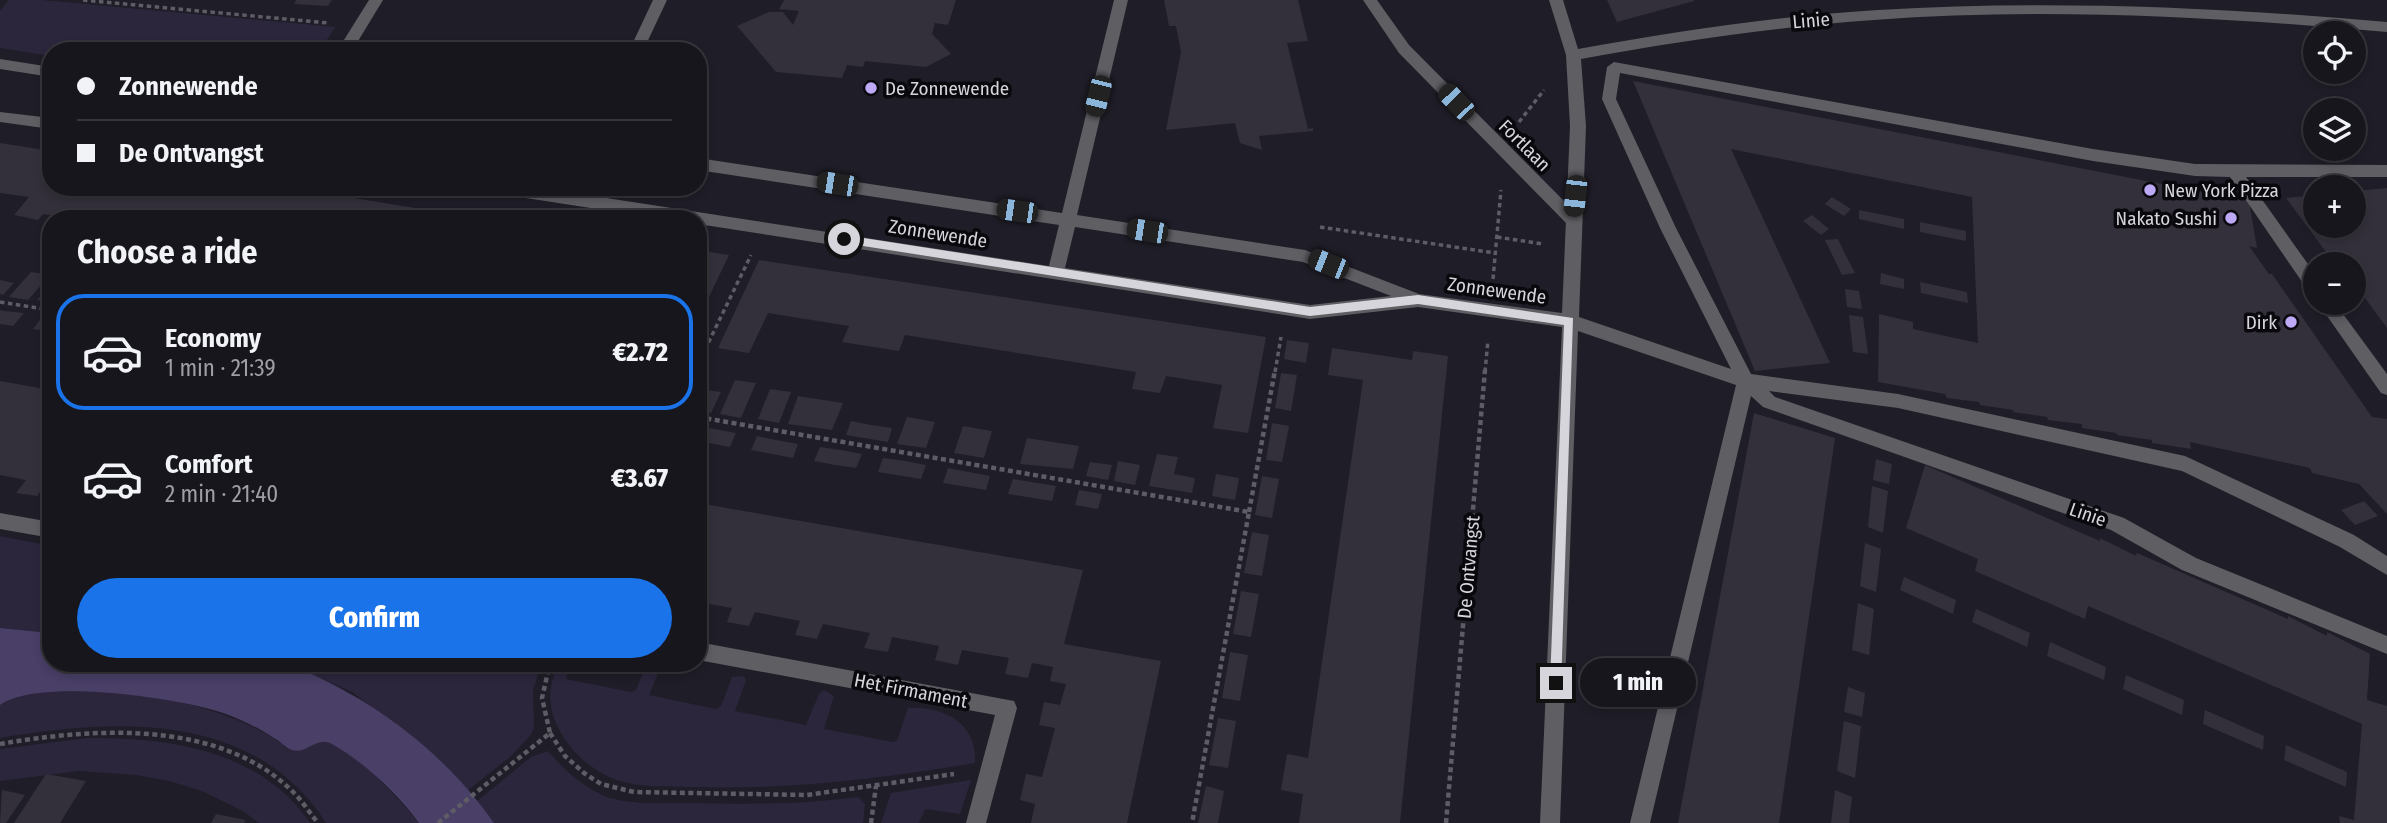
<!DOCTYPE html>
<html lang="en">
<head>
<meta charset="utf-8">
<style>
  :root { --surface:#17161d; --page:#201f26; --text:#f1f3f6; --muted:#9e9fa4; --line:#36353b; --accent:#1a73e8 }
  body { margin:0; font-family:"Fira Sans Condensed",sans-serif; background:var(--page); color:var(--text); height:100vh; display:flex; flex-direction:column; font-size:26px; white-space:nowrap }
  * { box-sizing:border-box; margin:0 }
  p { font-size:23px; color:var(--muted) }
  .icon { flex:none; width:38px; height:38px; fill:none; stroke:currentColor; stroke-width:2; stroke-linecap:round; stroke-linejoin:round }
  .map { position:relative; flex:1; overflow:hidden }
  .side { position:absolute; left:42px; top:210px; width:665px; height:462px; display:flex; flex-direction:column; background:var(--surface); border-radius:28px; box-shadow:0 4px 10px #0003,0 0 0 2px var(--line) }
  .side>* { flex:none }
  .hud { position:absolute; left:42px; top:42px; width:665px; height:154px; border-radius:28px; box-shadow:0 4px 10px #0003,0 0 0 2px var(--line); display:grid; align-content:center; height:154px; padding:0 35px; background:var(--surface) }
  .buttons { position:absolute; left:2303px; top:21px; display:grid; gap:14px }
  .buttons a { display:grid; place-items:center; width:63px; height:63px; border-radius:50%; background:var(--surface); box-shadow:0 4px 10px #0003,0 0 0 2px var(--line); font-size:35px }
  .end { position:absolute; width:32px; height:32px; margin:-16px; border:9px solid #d7d5dc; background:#111; box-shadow:0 0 0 4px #111 }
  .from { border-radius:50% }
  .bubble { position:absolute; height:49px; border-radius:24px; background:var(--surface); box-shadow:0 4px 10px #0003,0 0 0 2px var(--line); font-size:23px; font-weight:800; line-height:49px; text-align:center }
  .car { position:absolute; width:21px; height:42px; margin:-21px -10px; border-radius:9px; box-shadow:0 0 5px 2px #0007; background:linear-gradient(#222 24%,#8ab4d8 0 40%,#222 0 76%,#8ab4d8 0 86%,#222 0) }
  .hud b { display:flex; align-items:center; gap:24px; height:66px; font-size:26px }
  .hud b+b { border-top:2px solid var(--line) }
  .hud i { width:18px; height:18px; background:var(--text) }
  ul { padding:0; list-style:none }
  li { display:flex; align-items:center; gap:21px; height:116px; margin:0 14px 10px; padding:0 21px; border:4px solid transparent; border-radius:28px }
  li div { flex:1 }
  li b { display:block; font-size:26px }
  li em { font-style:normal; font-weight:800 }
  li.selected { border-color:var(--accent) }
  li>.icon { width:63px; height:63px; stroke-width:1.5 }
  h2 { padding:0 35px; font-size:32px; line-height:84px }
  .action { display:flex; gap:14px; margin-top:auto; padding:14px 35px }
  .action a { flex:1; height:80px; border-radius:42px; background:var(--accent); color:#fff; font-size:28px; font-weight:800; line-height:80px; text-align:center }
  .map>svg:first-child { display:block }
  .green { fill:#2c263d }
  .water { fill:#493f67 }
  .building { fill:#33303b }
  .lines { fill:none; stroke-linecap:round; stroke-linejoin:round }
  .path-far1 { stroke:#5e5c65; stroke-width:3.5; stroke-dasharray:4.5 3.5; stroke-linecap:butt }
  .path { stroke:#5e5c65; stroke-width:4.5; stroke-dasharray:5 3.5; stroke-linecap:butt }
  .lane { fill:#5f5e63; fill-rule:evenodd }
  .street { fill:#5f5e63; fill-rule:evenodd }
  .route { fill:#d7d5dc }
  .poi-dot { fill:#bda9f5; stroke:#09080c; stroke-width:2.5 }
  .labels { text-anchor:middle; stroke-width:7; stroke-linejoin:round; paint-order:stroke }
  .street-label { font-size:19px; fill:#d7d5dc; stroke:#09080c }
  .poi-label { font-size:19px; fill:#d7d5dc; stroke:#09080c; text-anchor:start }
</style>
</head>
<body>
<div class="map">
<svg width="2387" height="823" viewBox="0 0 2387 823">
  <rect width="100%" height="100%" fill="#1f1d27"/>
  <g class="green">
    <path d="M9,0h33l293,27 -15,24h-269v5l-51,-8v-37z"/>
    <path d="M0,536l51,10v87l-51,-5z"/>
    <path d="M286,663h256l-9,27 1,38 -4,8 -20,21 -43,34 -29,-33 -86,-66z"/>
    <path d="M559,663h12l-5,16 65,13 5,-2 11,-27h15l-13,32 67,14 5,-3 11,-29 12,-1 2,4 -11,31 71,14 13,-31 5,-4 10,6 -10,33 69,13 4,-1 11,-33c36,-2 70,16 67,55 -98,16 -184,27 -284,24 -24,-1 -52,1 -74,-7 -23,-8 -44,-26 -56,-47 -14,-24 -14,-45 -2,-70z"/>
    <path d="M114,692c64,7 125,20 178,58 10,-3 27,-12 37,-8 28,10 71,58 90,81h-93c-71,-112 -211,-105 -326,-85v-33c27,-18 82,-13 114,-13z"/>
    <path d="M87,738c81,-1 174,12 223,85h-51l-16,-12 -41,-20 -33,-10 -33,-6 -57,-4 -79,10v-32z"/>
    <path d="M548,751c16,19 36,37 59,46 24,8 55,6 80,6 57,1 114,2 171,-6l7,7 -2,19h-369l-17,-22 54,-44z"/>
    <path d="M971,780l-11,34 -35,-5 -6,14h-38l10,-30z"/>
  </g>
  <path class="water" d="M0,628l51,5v30h235c83,33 156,86 208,160h-75c-22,-30 -54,-60 -87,-79 -15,-9 -26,11 -40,6 -6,-2 -12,-9 -18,-12 -14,-9 -31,-18 -48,-24 -46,-16 -185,-37 -226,-9z"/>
  <g class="building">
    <path d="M296,0h36l-4,6 -34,-2z"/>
    <path d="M784,0h172l-8,25 -13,-2 -3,11 19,20 -25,13 -61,-6 -2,6 -16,-2 -5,13 -66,-6 -39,-46 32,-14h14l10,13 6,-14 -20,-2z"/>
    <path d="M1164,0h134l10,41 -21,2 21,86 5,-1v3l-54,5 3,14 -22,-7 -5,-20 -69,7 15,-78 -5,-26h-7z"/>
    <path d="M1607,0h87v1l-77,21z"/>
    <path d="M1633,81l616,120 8,47 -8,-2 20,28h3l100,143 15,2v95l-28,-30 -47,-11 -2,-5 -120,-26 1,7 -39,-6v-3l-35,-5 -1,-2 -34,-5v-4l-34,-4 -1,-3 -34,-5v-2l-33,-5 -1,-3 -32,-4 -2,-4 -67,-12 1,-68 34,8v7l65,14 -6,-146 -241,-48 99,214 -75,8z"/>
    <path d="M0,143l51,8v36h236l195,32h-315l-38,-6 -5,6h-52l-29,-5 -5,6 -24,-5 15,-18 -29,-4z"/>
    <path d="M2387,188v140l-33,-45v-19h-14l-6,-8h-5l-43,-58 29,-3v31h39v-35z"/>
    <path d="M1832,197l19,12 -7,7 -19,-12z"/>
    <path d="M1859,210l45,9v10l-45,-10z"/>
    <path d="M1812,215l17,14 -8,6 -18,-14z"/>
    <path d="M1920,222l46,9v10l-46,-9z"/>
    <path d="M1838,239l8,17 9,17 -13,2 -17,-35z"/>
    <path d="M698,250l31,5 -31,65z"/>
    <path d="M759,260l507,77 -18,96 -35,-5 9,-43 -56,-9 -6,17 -28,-4 4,-17 -231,-37 -6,16 -57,-9 7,-16 -81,-13 -19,40 -31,-5z"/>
    <path d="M31,272l19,3 -22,25 -19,-3z"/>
    <path d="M1881,273l23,6v10l-24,-5z"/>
    <path d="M0,280l14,3 -11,12 -3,-1z"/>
    <path d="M1920,282l47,10 1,11 -47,-10z"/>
    <path d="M51,283v19l-14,-2z"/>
    <path d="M1845,289l14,2 3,18 -15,-2z"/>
    <path d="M0,310l5,1 19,2 -11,13 -13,-2z"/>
    <path d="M1849,315l14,2 5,37 -15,-2z"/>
    <path d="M42,317l9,1v14l-18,-3z"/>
    <path d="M1287,340l22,3 -3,20 -22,-4z"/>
    <path d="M1332,348l80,12 1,-9 35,5 -48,467h-101l4,-29 -22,-4 6,-36 21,4 55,-378 -35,-5z"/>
    <path d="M1281,373l16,2 -6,36 -16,-3z"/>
    <path d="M735,380l21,3 -15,35 -21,-4z"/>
    <path d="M0,381l51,9v94h-5l-9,12 -21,-3 10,-13 -26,-5z"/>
    <path d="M699,389l22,3 -10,21 -13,-2z"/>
    <path d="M770,389l21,3 -12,31 -21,-4z"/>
    <path d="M798,396l45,7 -11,27 -44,-6z"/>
    <path d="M1754,413l81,25 -56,385h-101z"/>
    <path d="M907,417l28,5 -9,26 -29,-4z"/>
    <path d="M851,421l20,4 21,3 -4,14 -42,-7z"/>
    <path d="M1272,423l17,3 -7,36 -16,-2z"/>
    <path d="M963,426l29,5 -8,27 -30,-5z"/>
    <path d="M698,427l17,2 21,4 -6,14 -32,-6z"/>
    <path d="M757,436l19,4 22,4 -5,14 -42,-8z"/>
    <path d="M1027,438l52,8 -6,23 -53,-5z"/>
    <path d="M820,447l21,3 21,4 -6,14 -21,-3 -21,-4z"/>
    <path d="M1157,454l21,3 -4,17 21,4 -3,15 -43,-7z"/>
    <path d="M883,458l22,3 21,4 -5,14 -43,-7z"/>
    <path d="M1876,459l16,5 -3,20 -16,-4z"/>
    <path d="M1118,461l22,4 -5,20 -21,-4z"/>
    <path d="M1090,462l22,3 -4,15 -22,-4z"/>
    <path d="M1925,465l175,76v-3l36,18 1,-3 151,66v-3l39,20v-4l43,22 -3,46 20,6v117h-47l-1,-7 15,4 8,-96 -274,-118 -3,13 -110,-48 3,-12 -72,-31z"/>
    <path d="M948,468l42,8 -4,14 -43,-7z"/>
    <path d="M1216,474l23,4 -4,22 -23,-4z"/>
    <path d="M1262,476l17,3 -7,39 -17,-3z"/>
    <path d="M1013,479l43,7 -4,15 -44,-7z"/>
    <path d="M1872,486l16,5 -5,42 -15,-6z"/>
    <path d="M1079,490l23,4 -4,15 -23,-4z"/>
    <path d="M2364,501l14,15 -23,9 -14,-15z"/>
    <path d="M698,503l385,67 -19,74 97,17 -34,162h-96l4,-19 -15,-4 6,-26 16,3 13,-49 -16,-3 5,-23 16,3 6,-21 -16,-3 3,-14 -21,-4 -4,15 -23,-4 4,-16 -47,-8 -4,15 -23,-5 4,-14 -47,-9 -4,15 -24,-4 6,-15 -47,-9 -6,15 -22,-4 5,-14 -45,-9 -6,14 -22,-4 5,-14 -34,-6z"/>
    <path d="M1252,532l17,3 -7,41 -18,-3z"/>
    <path d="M1865,543l16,6 -5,43 -16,-6z"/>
    <path d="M1904,577l52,23 -3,14 -53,-24z"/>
    <path d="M1241,591l18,3 -8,43 -18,-3z"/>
    <path d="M1858,603l16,6 -5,46 -17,-5z"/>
    <path d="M1976,609l54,24 -3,14 -55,-25z"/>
    <path d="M2050,642l56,25 -2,13 -57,-24z"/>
    <path d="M1230,652l18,3 -8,46 -18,-3z"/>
    <path d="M2126,675l58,25 -2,15 -59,-26z"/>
    <path d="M1848,687l17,6 -3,24 -18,-5z"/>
    <path d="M2205,710l59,26 -1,14 -60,-26z"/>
    <path d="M1218,718l18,3 -8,47 -19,-3z"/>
    <path d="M1844,721l17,5 -6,52 -18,-7z"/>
    <path d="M2286,745l61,27 -1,15 -62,-27z"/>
    <path d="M46,774l40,7 -26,42h-46z"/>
    <path d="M1206,786l18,5 -6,32h-20z"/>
    <path d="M2,790l23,5 -19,28h-6z"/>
    <path d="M1835,790l17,7 -3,26h-18z"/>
    <path d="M216,814l30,6 -2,3h-33z"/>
  </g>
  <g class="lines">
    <g class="path-far1">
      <path d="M83,0l245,23"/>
      <path d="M1519,122l25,-32"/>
      <path d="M1320,227l175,26"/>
      <path d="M1497,237l46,7"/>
      <path d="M1493,279l8,-89"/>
      <path d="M0,302l51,8"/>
      <path d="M698,364l53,-109"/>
      <path d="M1275,372l6,-35"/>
      <path d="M1485,372l3,-32"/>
    </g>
    <g class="path">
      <path d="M698,417l551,95 -57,311"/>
      <path d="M1249,512l26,-142"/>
      <path d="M550,733l15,23 19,17 17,11 33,8 173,3 147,-21"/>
      <path d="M0,744c92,-16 218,-25 291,46 10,9 18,22 27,33"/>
      <path d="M438,823l112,-90 -8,-35 8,-35"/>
      <path d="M871,823l5,-37"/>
      <path d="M1446,823l39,-453"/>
    </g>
    <path class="lane" d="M1363,0h14l32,45 169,170 2,4 -2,4h-12l-167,-170z"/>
    <g class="street">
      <path d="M369,0h14l-31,51h-15z"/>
      <path d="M653,0h14l-24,51h-14z"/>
      <path d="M1114,0h14l-51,215 228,35 114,44 143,19 8,-187 -4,-71 -17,-55h14l15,49c100,-18 199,-33 300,-39 170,-10 339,-3 509,12v10c-170,-15 -342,-25 -513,-12 -99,7 -196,21 -293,39l5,67 -7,191 152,52 -71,-141 -58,-129 5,-32 7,-5 479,87 102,15 192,1v12h-141l69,97v20l-6,-2 -79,-115 -35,-1 -102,-15 -473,-88 -4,26 60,129 75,146 147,20 287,62 169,79 33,21v19l-47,-28 -158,-76 -284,-63 -129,-17 6,6 349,121 72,40 191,78v18l-205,-84 -71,-40 -348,-123 -12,-11 -101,427h-20l106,-438 -158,-54 -18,492h-20l22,-496 -144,-20 -108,12 -612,-95v-5h-36l-168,-26 -8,-6h49l514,79 10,-41 -361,-55v-12l364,55zM1075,227l228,35 88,34 -81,9 -245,-37z"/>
      <path d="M0,59l51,8v10l-51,-8z"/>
      <path d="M0,112l51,6v11l-51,-7z"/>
      <path d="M2318,303h17l52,71v21l-6,-2z"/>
      <path d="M0,513l51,9v16l-51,-9z"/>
      <path d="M698,642l316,59 3,7 -31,115h-20l29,-108 -297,-55z"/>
    </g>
  </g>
  <path class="route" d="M844,235l466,72 108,-12 155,23 -12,370 -5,1 -6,-6 14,-358 -146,-21 -108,12 -466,-73 -6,-4z"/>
  <g class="poi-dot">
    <circle cx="871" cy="88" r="7"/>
    <circle cx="2150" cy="190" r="7"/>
    <circle cx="2231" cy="218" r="7"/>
    <circle cx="2291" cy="322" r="7"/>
  </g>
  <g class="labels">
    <g class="street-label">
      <text transform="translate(1811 20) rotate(-5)" y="7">Linie</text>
      <text transform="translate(1525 145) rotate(45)" y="7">Fortlaan</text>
      <text transform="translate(938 233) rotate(9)" y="7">Zonnewende</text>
      <text transform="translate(1497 290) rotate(8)" y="7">Zonnewende</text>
      <text transform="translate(2088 514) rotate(19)" y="7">Linie</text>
      <text transform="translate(1468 567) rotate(-85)" y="7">De Ontvangst</text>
      <text transform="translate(911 690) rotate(11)" y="7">Het Firmament</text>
    </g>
    <g class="poi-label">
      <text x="885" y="95">De Zonnewende</text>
      <text x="2164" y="197">New York Pizza</text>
      <text x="2217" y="225" text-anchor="end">Nakato Sushi</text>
      <text x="2277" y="329" text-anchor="end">Dirk</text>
    </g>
  </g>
</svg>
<div class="buttons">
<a><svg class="icon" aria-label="locate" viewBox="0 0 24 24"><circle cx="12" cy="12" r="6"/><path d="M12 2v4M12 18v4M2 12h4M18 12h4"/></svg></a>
<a><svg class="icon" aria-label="layers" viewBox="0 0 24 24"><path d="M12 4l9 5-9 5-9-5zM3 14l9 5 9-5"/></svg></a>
<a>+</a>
<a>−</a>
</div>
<i class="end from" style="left:844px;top:239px"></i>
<i class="end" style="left:1556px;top:683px"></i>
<div class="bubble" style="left:1580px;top:658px;width:116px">1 min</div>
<i class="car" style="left:1098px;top:96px;rotate:194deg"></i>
<i class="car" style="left:1456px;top:102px;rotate:316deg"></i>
<i class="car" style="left:837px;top:184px;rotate:279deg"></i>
<i class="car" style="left:1575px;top:196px;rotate:186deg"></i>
<i class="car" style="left:1017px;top:211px;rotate:278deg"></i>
<i class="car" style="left:1147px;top:231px;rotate:279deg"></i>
<i class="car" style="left:1328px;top:264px;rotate:292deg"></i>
<div class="hud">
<b><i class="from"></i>Zonnewende</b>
<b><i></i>De Ontvangst</b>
</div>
<section class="side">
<h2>Choose a ride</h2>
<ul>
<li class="selected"><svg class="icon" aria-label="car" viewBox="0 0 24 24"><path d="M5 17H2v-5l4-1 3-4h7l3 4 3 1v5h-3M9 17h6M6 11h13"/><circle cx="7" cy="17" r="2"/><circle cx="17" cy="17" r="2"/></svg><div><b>Economy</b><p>1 min · 21:39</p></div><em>€2.72</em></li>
<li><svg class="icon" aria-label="car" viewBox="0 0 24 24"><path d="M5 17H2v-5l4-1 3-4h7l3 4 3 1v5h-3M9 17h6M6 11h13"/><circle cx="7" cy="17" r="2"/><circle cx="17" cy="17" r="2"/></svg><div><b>Comfort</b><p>2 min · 21:40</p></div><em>€3.67</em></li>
</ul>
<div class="action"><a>Confirm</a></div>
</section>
</div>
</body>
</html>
